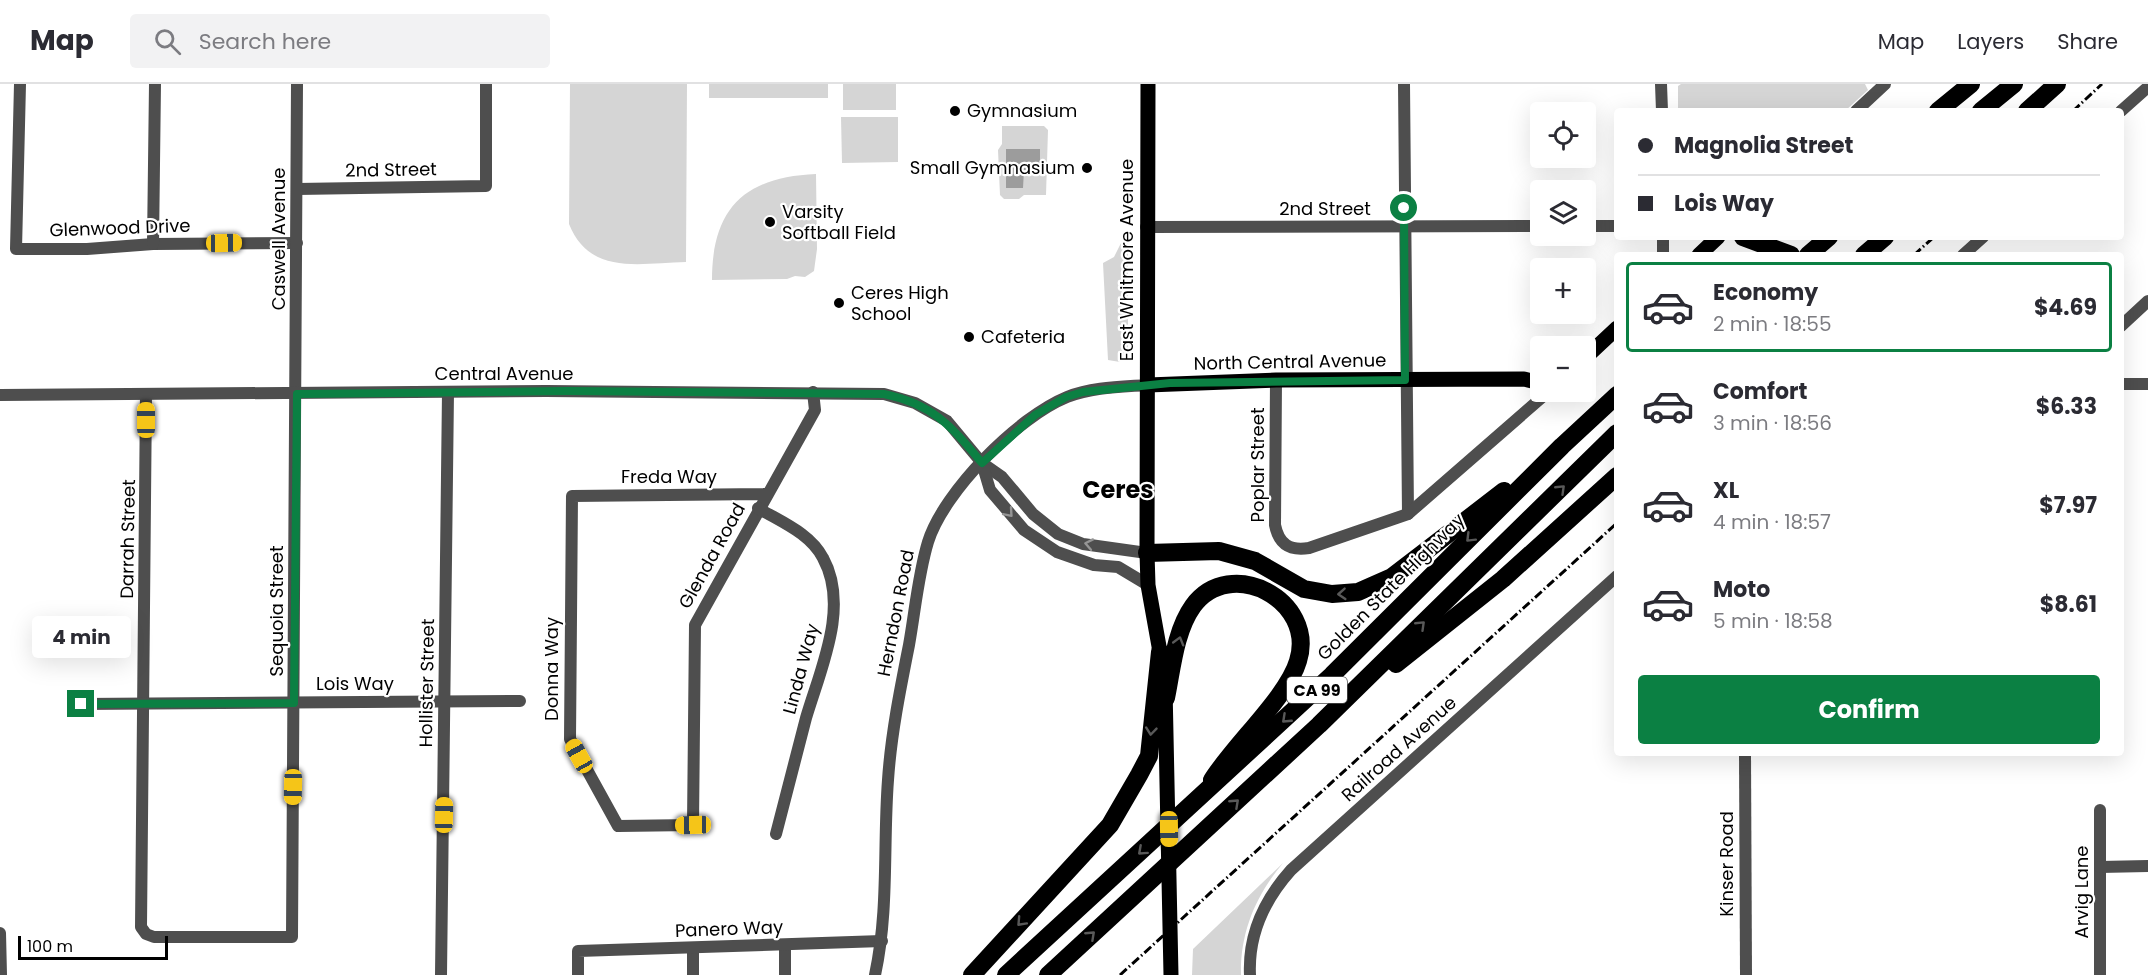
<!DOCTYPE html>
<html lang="en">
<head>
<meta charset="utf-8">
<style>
  :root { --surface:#fff; --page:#f2f2f3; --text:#2b2b33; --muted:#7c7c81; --line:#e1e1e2; --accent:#0b8043 }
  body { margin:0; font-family:Poppins,sans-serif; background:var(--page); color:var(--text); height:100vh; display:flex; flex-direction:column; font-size:22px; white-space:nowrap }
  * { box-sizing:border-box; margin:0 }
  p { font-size:20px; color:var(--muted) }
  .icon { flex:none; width:33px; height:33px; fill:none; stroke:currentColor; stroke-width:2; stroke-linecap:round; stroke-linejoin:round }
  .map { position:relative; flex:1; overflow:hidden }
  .panel { position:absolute; left:1614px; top:168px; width:510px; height:504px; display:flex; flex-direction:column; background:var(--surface); border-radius:6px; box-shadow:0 6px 24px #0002 }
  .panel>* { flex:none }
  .guide { position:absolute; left:1614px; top:24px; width:510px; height:132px; border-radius:6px; box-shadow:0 6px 24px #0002; display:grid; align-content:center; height:132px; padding:0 24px; background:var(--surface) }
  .fabs { position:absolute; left:1530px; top:18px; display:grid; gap:12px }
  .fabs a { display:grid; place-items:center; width:66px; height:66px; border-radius:6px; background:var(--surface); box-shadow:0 6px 24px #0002; font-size:30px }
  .scale { position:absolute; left:18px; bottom:15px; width:150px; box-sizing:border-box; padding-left:6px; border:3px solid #000; border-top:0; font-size:16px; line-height:21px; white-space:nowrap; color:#000; -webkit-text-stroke:4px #fff; paint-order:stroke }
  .end { position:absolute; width:27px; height:27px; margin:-14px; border:8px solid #0b8043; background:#fff; box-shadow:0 0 0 3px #fff }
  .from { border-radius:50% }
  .bubble { position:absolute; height:42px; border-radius:6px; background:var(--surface); box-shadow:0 6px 24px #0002; font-size:20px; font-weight:700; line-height:42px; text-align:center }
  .car { position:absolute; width:18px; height:36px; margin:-18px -9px; border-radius:8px; box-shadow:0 0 4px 2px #0007; background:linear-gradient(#f5c518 24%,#345 0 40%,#f5c518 0 76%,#345 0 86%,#f5c518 0) }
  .guide b { display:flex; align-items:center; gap:21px; height:57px; font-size:22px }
  .guide b+b { border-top:2px solid var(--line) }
  .guide i { width:15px; height:15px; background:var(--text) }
  ul { padding:10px 0 0; list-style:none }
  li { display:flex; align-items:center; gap:18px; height:90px; margin:0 12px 9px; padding:0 12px; border:3px solid transparent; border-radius:6px }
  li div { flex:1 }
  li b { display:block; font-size:22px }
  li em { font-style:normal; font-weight:700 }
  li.on { border-color:var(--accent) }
  li>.icon { width:54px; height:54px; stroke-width:1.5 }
  .cta { display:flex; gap:12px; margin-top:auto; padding:12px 24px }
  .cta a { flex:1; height:69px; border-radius:6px; background:var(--accent); color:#fff; font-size:24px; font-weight:700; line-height:69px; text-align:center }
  header { display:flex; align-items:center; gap:36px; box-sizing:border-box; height:84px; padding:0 30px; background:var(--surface); border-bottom:2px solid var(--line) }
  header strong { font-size:28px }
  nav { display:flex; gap:33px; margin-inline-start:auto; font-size:21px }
  .search { width:420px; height:54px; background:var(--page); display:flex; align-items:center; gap:15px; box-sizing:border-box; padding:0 21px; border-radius:6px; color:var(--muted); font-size:22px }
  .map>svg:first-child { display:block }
  .green { fill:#d5d5d5 }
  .water { fill:#9c9c9c }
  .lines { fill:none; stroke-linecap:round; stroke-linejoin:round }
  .minor { stroke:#4e4e4e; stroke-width:12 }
  .major { stroke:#000; stroke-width:15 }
  .highway { stroke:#000; stroke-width:18 }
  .rail { stroke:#000; stroke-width:3; stroke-dasharray:9 3 1.5 3; stroke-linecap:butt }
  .oneway { stroke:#595959 }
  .oneway2 { stroke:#959595 }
  .route { stroke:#0b8043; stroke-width:8 }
  .poi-dot { fill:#000; stroke:#fff; stroke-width:2 }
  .labels { text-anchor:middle; stroke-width:4.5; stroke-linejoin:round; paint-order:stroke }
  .shield { fill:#fff; stroke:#4c4c4c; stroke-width:1.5 }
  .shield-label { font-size:16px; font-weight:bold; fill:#000 }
  .poi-label { font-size:18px; fill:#000; stroke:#fff; text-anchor:start }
  .street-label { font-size:18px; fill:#000; stroke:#fff }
  .district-label { font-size:24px; font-weight:bold; fill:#000; stroke:#fff }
</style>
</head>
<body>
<header>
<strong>Map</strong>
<div class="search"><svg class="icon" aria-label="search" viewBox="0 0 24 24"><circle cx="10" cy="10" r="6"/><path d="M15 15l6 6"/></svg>Search here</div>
<nav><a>Map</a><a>Layers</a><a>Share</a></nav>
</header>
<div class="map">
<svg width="2148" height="891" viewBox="0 0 2148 891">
  <rect width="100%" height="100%" fill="#fff"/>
  <g class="green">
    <path d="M570,0h117l-1,178c-47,1 -96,14 -117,-38z"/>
    <rect x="709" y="0" width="119" height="14"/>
    <rect x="843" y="0" width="53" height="26"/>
    <path d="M1681,0h184l3,6 -23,21h-167v-25z"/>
    <path d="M841,33h57v45l-56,1z"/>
    <path d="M1002,42h42l4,4 -2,65h-22l-5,4h-15l-4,-4 -2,-45 4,-6z"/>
    <path d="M816,90l1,75 -3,22 -9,6 -10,-1 -8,3 -75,1c0,-72 33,-103 104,-106z"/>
    <path d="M1125,151h3v121l-8,6 -12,-2 -5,-97 11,-6z"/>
    <path d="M1283,779c-27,32 -43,69 -42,112h-49l1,-26z"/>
  </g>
  <path class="water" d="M1006,65h34v21h-16l-1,18h-17z"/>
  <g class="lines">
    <g class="minor">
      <path d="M20,0l-4,165h71l66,-5 144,-1"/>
      <path d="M1404,0l4,430"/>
      <path d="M1661,0l1,27"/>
      <path d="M1856,27l29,-27"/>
      <path d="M2121,27l27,-24"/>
      <path d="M297,105l189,-3v-102"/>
      <path d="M1586,142h31"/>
      <path d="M1146,143l394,-1"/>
      <path d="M1663,153v18"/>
      <path d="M153,160l2,-160"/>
      <path d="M1963,171l20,-18"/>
      <path d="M2121,242l27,-25"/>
      <path d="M1276,296l-1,145c4,20 15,26 34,23l99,-34 140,-122"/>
      <path d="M2121,300h27"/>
      <path d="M146,310l-5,533 5,7 8,3h138l5,-853"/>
      <path d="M0,311l546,-4 338,3 31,9 32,18 35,42 20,14 31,37 25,20 25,10 64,9"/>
      <path d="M982,379l8,27 34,40 33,22 37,13 24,2 30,18"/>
      <path d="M766,410l-194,2 -2,243 48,87 75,-1 2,-200 120,-215 -2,-18"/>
      <path d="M758,424c23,14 52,25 65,50 27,49 -3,112 -17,160 -10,38 -20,77 -30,116"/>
      <path d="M81,620l439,-3"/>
      <path d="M1745,669l1,222"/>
      <path d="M2100,726v165"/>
      <path d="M2100,783l48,-1"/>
      <path d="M0,849l1,42"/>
      <path d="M785,862v29"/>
      <path d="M693,865v26"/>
      <path d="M441,891l7,-583"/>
      <path d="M578,891v-24l304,-10"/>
      <path d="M875,891c14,-65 8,-129 13,-195 3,-45 12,-90 21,-135 6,-33 9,-70 19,-103 16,-51 90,-125 139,-145 26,-10 53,-10 81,-12"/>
      <path d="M1250,891c-2,-41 15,-76 41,-105l326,-294"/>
    </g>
    <g class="major">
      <path d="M1148,0l-1,469 1,32 14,78"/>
      <path d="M1699,171l19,-18"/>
      <path d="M1586,273l31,-29"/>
      <path d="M1148,301l128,-5 248,-1 16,4"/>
      <path d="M1165,603l6,288"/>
    </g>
    <g class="highway">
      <path d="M1938,27l33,-27"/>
      <path d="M1981,27l33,-27"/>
      <path d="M2027,27l30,-27"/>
      <path d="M1743,153l48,18"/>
      <path d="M1808,171l21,-18"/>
      <path d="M1864,171l21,-18"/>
      <path d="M1147,469l72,-2 36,10 49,28 28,5 26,-2 34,-15 112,-86"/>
      <path d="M1396,580l107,-85 114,-103"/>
      <path d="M1166,614c6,-29 9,-67 27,-92 37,-51 124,-6 105,55 -10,35 -64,84 -86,119"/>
      <path d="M972,891l138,-150 29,-50 10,-19 11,-104"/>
      <path d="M1006,891l326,-300 230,-229 55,-51"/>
      <path d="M1048,891l271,-250 298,-292"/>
    </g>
    <g class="rail">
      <path d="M2073,27l29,-27"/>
      <path d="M1914,171l20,-18"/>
      <path d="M1120,891l497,-452"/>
    </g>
  </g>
  <defs><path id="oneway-chevron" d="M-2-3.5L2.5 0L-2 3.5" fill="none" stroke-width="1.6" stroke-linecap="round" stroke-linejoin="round" transform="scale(1.5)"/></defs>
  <g class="oneway">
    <use href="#oneway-chevron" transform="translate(1561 405) rotate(-44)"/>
    <use href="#oneway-chevron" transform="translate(1470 454) rotate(135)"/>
    <use href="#oneway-chevron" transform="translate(1342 510) rotate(176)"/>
    <use href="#oneway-chevron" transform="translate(1421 541) rotate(-44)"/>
    <use href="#oneway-chevron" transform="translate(1179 557) rotate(-74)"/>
    <use href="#oneway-chevron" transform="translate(1286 635) rotate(137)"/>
    <use href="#oneway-chevron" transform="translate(1151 647) rotate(96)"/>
    <use href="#oneway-chevron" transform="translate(1235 719) rotate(-43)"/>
    <use href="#oneway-chevron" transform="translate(1142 767) rotate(138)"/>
    <use href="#oneway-chevron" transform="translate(1021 838) rotate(133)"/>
    <use href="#oneway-chevron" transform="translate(1091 851) rotate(-43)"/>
  </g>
  <g class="oneway2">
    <use href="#oneway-chevron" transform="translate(1009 429) rotate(49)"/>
    <use href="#oneway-chevron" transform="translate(1089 460) rotate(-169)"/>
  </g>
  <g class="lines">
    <path class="route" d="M81,620l213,-1 3,-309 271,-3 316,3c49,10 67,32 98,69l53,-48 31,-18 17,-5 87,-9 235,-3 -1,-172"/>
  </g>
  <g class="poi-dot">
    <circle cx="955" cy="27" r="6"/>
    <circle cx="1087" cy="84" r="6"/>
    <circle cx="770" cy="138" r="6"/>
    <circle cx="839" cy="219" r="6"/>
    <circle cx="969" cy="253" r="6"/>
  </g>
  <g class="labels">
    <rect class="shield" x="1287" y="593" width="60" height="26" rx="4.5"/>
    <g class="shield-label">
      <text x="1317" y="612">CA 99</text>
    </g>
    <g class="poi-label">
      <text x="967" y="33">Gymnasium</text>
      <text x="1075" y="90" text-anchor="end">Small Gymnasium</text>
      <text x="782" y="134">Varsity<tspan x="782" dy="21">Softball Field</tspan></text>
      <text x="851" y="215">Ceres High<tspan x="851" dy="21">School</tspan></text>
      <text x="981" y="259">Cafeteria</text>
    </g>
    <g class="street-label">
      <text transform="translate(391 86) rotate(-1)" y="6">2nd Street</text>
      <text x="1325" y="131">2nd Street</text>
      <text transform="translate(120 144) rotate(-2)" y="6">Glenwood Drive</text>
      <text transform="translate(279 155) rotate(-90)" y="6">Caswell Avenue</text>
      <text transform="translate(1127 176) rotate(-90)" y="6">East Whitmore Avenue</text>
      <text transform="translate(1290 278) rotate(-1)" y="6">North Central Avenue</text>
      <text x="504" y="296">Central Avenue</text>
      <text transform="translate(1258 381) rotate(-90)" y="6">Poplar Street</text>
      <text x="669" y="399">Freda Way</text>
      <text transform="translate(128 455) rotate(-89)" y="6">Darrah Street</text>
      <text transform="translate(712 472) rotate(-61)" y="6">Glenda Road</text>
      <text transform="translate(1391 503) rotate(-45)" y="6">Golden State Highway</text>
      <text transform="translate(277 527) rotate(-90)" y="6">Sequoia Street</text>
      <text transform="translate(896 529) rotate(-79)" y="6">Herndon Road</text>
      <text transform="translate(552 585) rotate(-90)" y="6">Donna Way</text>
      <text transform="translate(801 585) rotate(-75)" y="6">Linda Way</text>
      <text transform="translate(427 599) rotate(-89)" y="6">Hollister Street</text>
      <text x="355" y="606">Lois Way</text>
      <text transform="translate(1399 665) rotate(-42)" y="6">Railroad Avenue</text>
      <text transform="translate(1727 780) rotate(-90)" y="6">Kinser Road</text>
      <text transform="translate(2082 808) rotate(-90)" y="6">Arvig Lane</text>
      <text transform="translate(729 845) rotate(-2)" y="6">Panero Way</text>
    </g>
    <g class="district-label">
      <text x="1118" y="414">Ceres</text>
    </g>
  </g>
</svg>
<div class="fabs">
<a><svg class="icon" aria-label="locate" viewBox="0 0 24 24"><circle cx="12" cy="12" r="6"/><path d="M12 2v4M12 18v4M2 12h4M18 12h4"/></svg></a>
<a><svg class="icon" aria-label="layers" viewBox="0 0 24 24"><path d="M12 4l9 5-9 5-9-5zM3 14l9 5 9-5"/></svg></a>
<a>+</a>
<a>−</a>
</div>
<div class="scale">100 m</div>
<i class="end from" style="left:1404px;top:124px"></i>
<i class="end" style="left:81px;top:620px"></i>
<div class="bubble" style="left:32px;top:532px;width:99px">4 min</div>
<i class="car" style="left:224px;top:159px;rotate:89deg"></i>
<i class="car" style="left:146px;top:336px;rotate:0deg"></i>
<i class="car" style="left:579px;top:672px;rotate:331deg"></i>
<i class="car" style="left:293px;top:703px;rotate:181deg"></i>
<i class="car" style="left:444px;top:731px;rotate:1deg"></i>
<i class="car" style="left:693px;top:741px;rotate:269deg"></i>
<i class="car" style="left:1169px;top:745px;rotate:179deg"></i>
<div class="guide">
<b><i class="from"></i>Magnolia Street</b>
<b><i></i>Lois Way</b>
</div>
<section class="panel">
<ul>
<li class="on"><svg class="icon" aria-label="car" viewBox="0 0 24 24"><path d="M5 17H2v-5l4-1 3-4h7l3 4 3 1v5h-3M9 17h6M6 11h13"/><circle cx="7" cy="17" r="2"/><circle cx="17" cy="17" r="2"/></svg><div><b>Economy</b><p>2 min · 18:55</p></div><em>$4.69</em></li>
<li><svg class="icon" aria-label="car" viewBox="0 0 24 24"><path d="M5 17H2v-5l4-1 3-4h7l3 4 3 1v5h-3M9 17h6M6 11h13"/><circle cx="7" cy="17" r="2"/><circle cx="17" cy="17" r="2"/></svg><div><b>Comfort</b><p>3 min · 18:56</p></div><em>$6.33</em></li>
<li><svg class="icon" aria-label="car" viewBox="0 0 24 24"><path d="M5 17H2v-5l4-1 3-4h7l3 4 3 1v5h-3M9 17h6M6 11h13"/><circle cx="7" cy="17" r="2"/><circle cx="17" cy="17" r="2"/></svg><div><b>XL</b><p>4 min · 18:57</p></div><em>$7.97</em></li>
<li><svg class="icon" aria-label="car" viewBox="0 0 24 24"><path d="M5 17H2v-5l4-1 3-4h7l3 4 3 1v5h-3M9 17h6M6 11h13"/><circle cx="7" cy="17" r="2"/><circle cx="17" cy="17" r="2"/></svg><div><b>Moto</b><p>5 min · 18:58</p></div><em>$8.61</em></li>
</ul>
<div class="cta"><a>Confirm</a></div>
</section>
</div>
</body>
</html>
